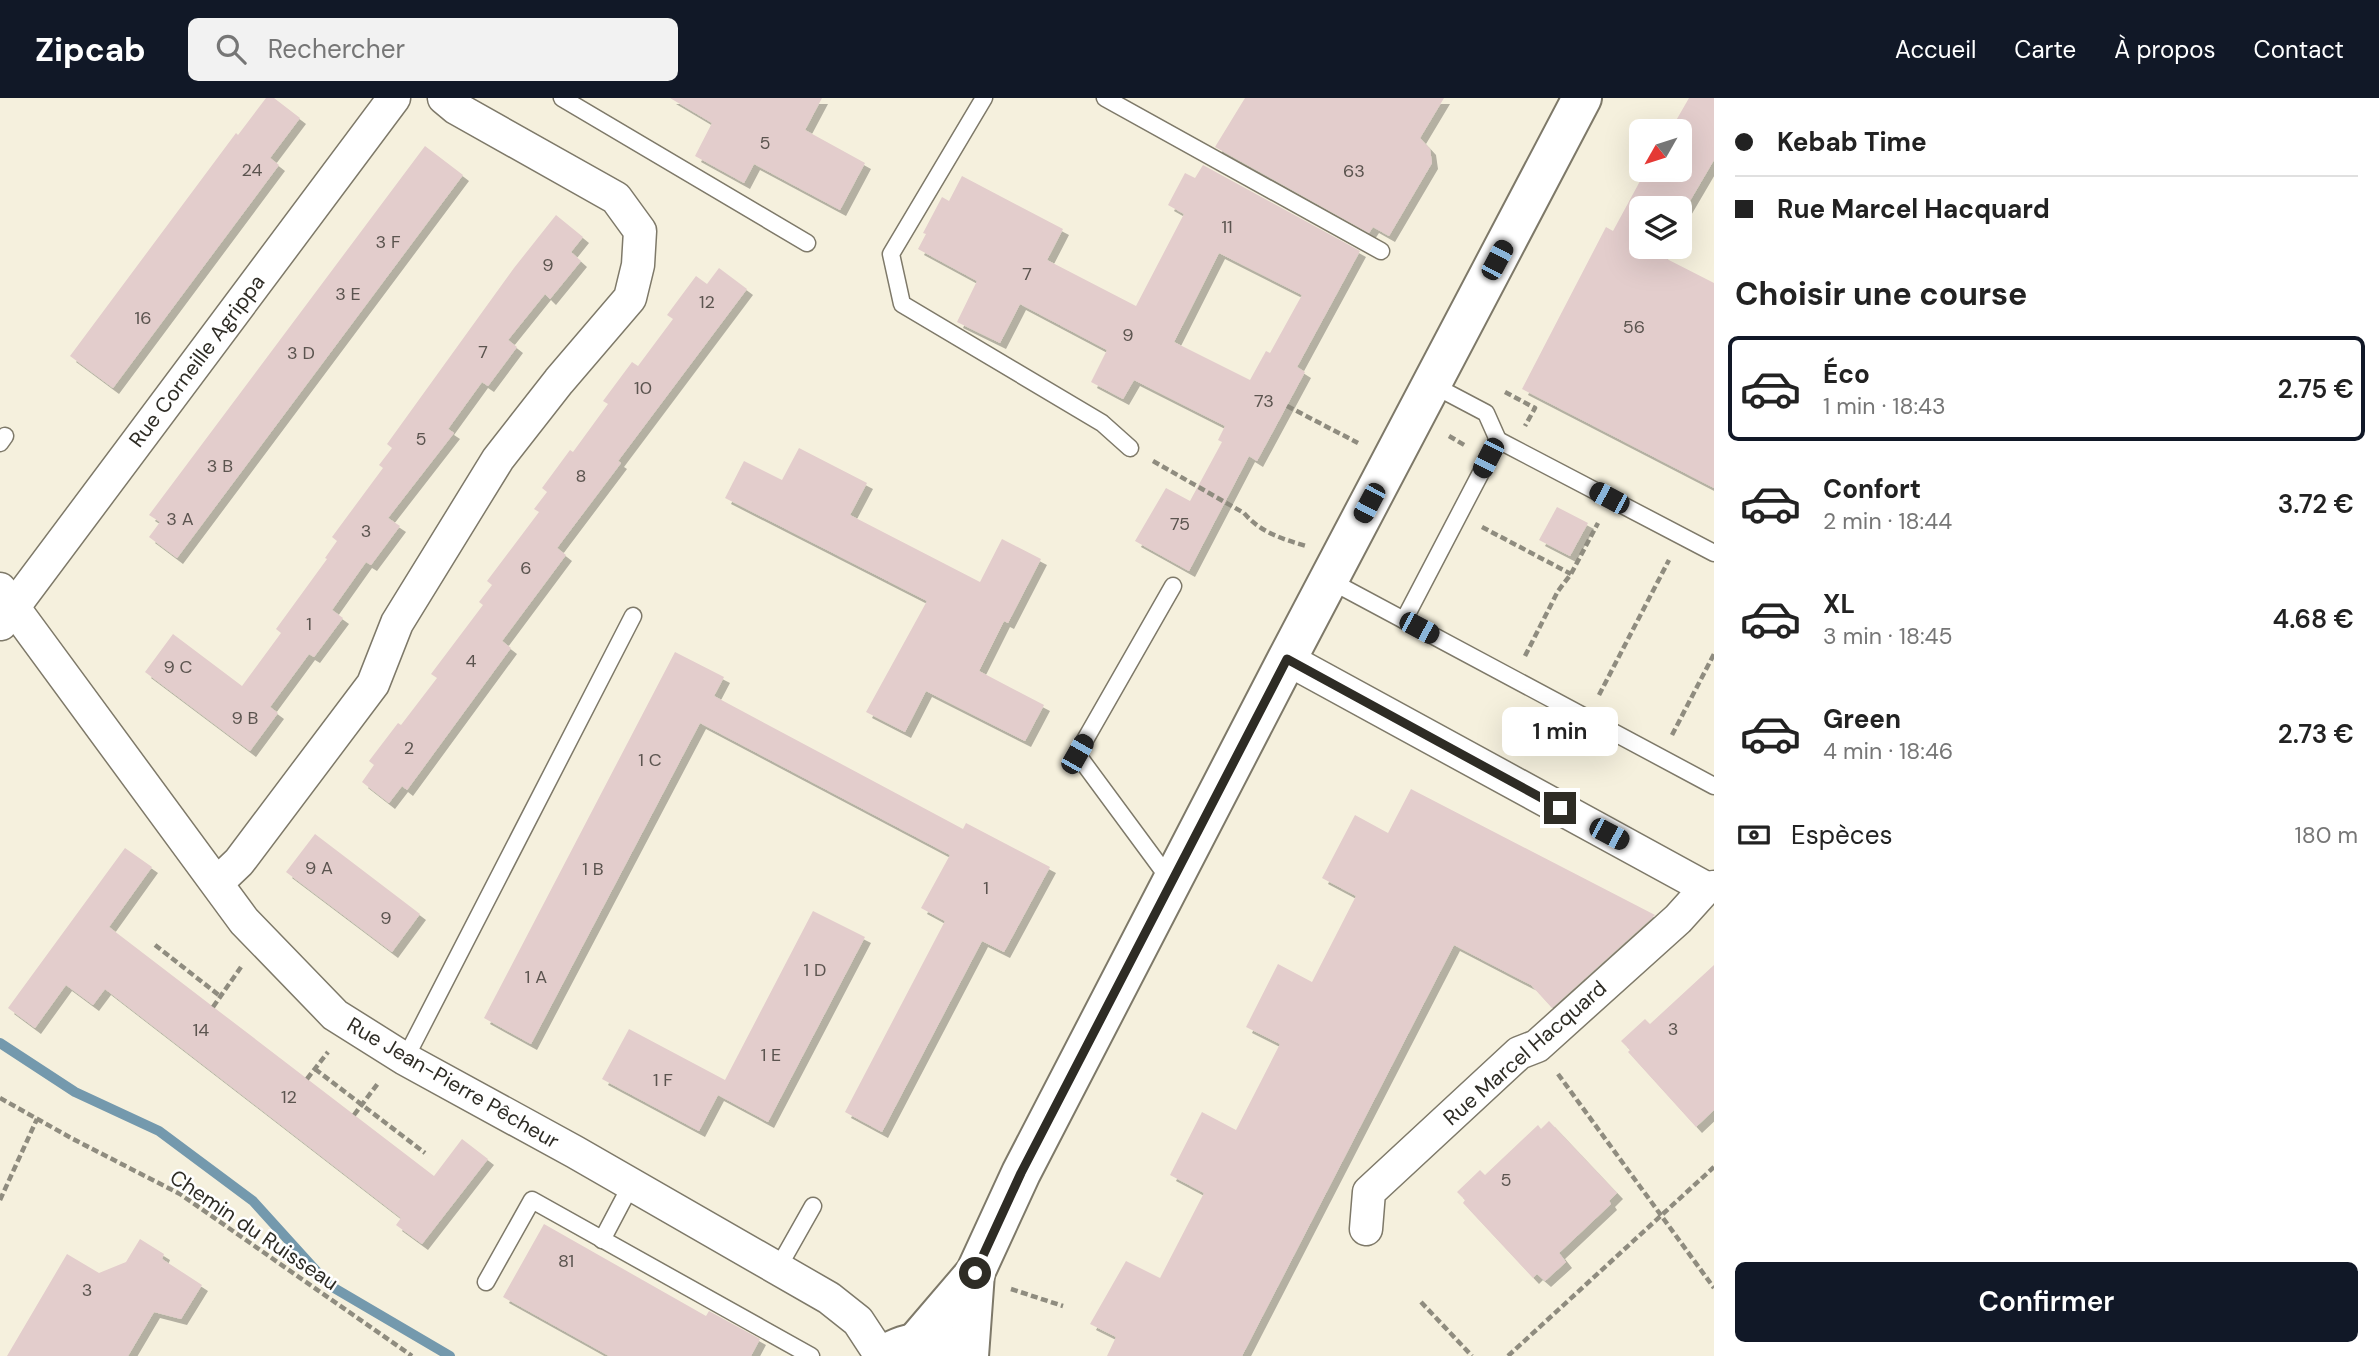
<!DOCTYPE html>
<html lang="fr">
<head>
<meta charset="utf-8">
<style>
  :root { --surface:#fff; --page:#f2f2f2; --text:#222; --muted:#767676; --line:#e0e0e0; --accent:#111827 }
  body { margin:0; font-family:"DM Sans",sans-serif; background:var(--page); color:var(--text); height:100vh; display:flex; flex-direction:column; font-size:26px; white-space:nowrap }
  * { box-sizing:border-box; margin:0 }
  p { font-size:23px; color:var(--muted) }
  .icon { flex:none; width:38px; height:38px; fill:none; stroke:currentColor; stroke-width:2; stroke-linecap:round; stroke-linejoin:round }
  .map { position:relative; flex:1; overflow:hidden }
  .drawer { display:flex; flex-direction:column; background:var(--surface); width:665px }
  .drawer>* { flex:none }
  .banner { display:grid; align-content:center; height:154px; padding:0 21px; background:var(--surface) }
  .needle { width:46px; rotate:231deg }
  .controls { position:absolute; left:1629px; top:21px; display:grid; gap:14px }
  .controls a { display:grid; place-items:center; width:63px; height:63px; border-radius:10px; background:var(--surface); box-shadow:0 7px 28px #0002; font-size:35px }
  .end { position:absolute; width:32px; height:32px; margin:-16px; border:9px solid #2e2c25; background:#fff; box-shadow:0 0 0 4px #fff }
  .from { border-radius:50% }
  .bubble { position:absolute; height:49px; border-radius:10px; background:var(--surface); box-shadow:0 7px 28px #0002; font-size:23px; font-weight:600; line-height:49px; text-align:center }
  .car { position:absolute; width:21px; height:42px; margin:-21px -10px; border-radius:9px; box-shadow:0 0 5px 2px #0007; background:linear-gradient(#222 24%,#8ab4d8 0 40%,#222 0 76%,#8ab4d8 0 86%,#222 0) }
  .banner b { display:flex; align-items:center; gap:24px; height:66px; font-size:26px }
  .banner b+b { border-top:2px solid var(--line) }
  .banner i { width:18px; height:18px; background:var(--text) }
  ul { padding:0; list-style:none }
  li { display:flex; align-items:center; gap:21px; height:105px; margin:0 14px 10px; padding:0 7px; border:4px solid transparent; border-radius:10px }
  li div { flex:1 }
  li b { display:block; font-size:26px }
  li em { font-style:normal; font-weight:600 }
  li.selected { border-color:var(--accent) }
  li>.icon { width:63px; height:63px; stroke-width:1.5 }
  h2 { padding:0 21px; font-size:32px; line-height:84px }
  .pay { display:flex; align-items:center; gap:18px; height:77px; padding:0 21px; font-size:26px }
  .pay p { margin-inline-start:auto }
  .button { display:flex; gap:14px; margin-top:auto; padding:14px 21px }
  .button a { flex:1; height:80px; border-radius:10px; background:var(--accent); color:#fff; font-size:28px; font-weight:600; line-height:80px; text-align:center }
  header { display:flex; align-items:center; gap:42px; box-sizing:border-box; height:98px; padding:0 35px; background:var(--accent); color:#fff }
  header strong { font-size:33px }
  nav { display:flex; gap:38px; margin-inline-start:auto; font-size:24px }
  .search { width:490px; height:63px; background:var(--page); display:flex; align-items:center; gap:18px; box-sizing:border-box; padding:0 24px; border-radius:10px; color:var(--muted); font-size:26px }
  main { display:flex; flex:1; min-height:0 }
  .map>svg:first-child { display:block }
  .lines { fill:none; stroke-linecap:round; stroke-linejoin:round }
  .stream { stroke:#7499ad; stroke-width:10 }
  .building { fill:#e3cdcc; fill-rule:evenodd; filter:url(#shadow) }
  .service-casing { stroke:#7e7969; stroke-width:19 }
  .minor-casing { stroke:#7e7969; stroke-width:35 }
  .primary-casing { stroke:#7e7969; stroke-width:42 }
  .path { stroke:#8f8c7f; stroke-width:4.5; stroke-dasharray:7 3.5; stroke-linecap:butt }
  .service { stroke:#fff; stroke-width:16 }
  .minor { stroke:#fff; stroke-width:32 }
  .primary { stroke:#fff; stroke-width:38 }
  .route { stroke:#2e2c25; stroke-width:9 }
  .labels { text-anchor:middle; stroke-width:5; stroke-linejoin:round; paint-order:stroke }
  .number-label { font-size:18px; fill:#5b544f }
  .street-label { font-size:21px; fill:#2e2c25; stroke:#fff }
</style>
</head>
<body>
<header>
<strong>Zipcab</strong>
<div class="search"><svg class="icon" aria-label="search" viewBox="0 0 24 24"><circle cx="10" cy="10" r="6"/><path d="M15 15l6 6"/></svg>Rechercher</div>
<nav><a>Accueil</a><a>Carte</a><a>À propos</a><a>Contact</a></nav>
</header>
<main>
<div class="map">
<svg width="1714" height="1258" viewBox="0 0 1714 1258">
  <defs>
    <filter id="shadow"><feDropShadow dx="6" dy="6" stdDeviation="0" flood-color="#0004"/></filter>
  </defs>
  <rect width="100%" height="100%" fill="#f5f0dd"/>
  <g class="lines">
    <path class="stream" d="M0,945l75,49 84,39 94,70 76,84 121,71"/>
  </g>
  <g class="building">
    <path d="M266,0h8l26,20 -30,40 9,7 -166,223 -43,-32 166,-223 2,2z"/>
    <path d="M670,0h152l-17,32 60,33 -25,47 -86,-46 -10,19 -49,-27 17,-33z"/>
    <path d="M1245,0h199l-24,40 10,11 2,14 -43,73 -16,-9 -4,6 -154,-86z"/>
    <path d="M1689,0h25v62l-34,58v-10h-38v39h23l-4,9 53,27v205l-192,-99 84,-162 7,4 33,-61h34v-39h-10z"/>
    <path d="M425,48l38,29 -286,383 -28,-21 11,-15 -11,-7z"/>
    <path d="M1203,67l157,86 -63,116 8,5 -48,89 -8,-5 -60,115 -54,-30 31,-53 24,13 32,-59 -4,-2 7,-14 -91,-46 -11,19 -32,-17 16,-32 -87,-46 -20,39 -43,-21 20,-41 -59,-32 8,-15 -3,-1 19,-36 7,4 13,-25 101,53 -16,31 89,46 48,-92 -16,-9 17,-32 10,5zM1219,155l83,42 -32,58 -4,-2 -16,29 -76,-38z"/>
    <path d="M556,117l27,22 -12,15 10,9 -31,38 -5,-5 -37,46 9,7 -29,39 -6,-4 -34,47 6,4 -66,85 12,8 -29,39 -5,-3 -34,48 11,8 -29,39 -5,-3 -39,53 8,6 -28,38 -105,-79 28,-38 69,52 39,-53 -5,-4 51,-70 -2,-1 12,-17 -5,-4 51,-69 -4,-3 13,-17 -5,-4 127,-176z"/>
    <path d="M719,170l28,21 -129,172 3,2 -64,85 9,7 -64,86 9,7 -104,142 -5,-4 -13,17 -27,-21 12,-17 -5,-4 29,-38 3,2 36,-47 -6,-4 52,-69 -4,-3 13,-17 -5,-4 52,-69 -5,-3 13,-17 -5,-4 28,-38 3,2 35,-48 -5,-3 29,-39 6,4 35,-47 -6,-4 29,-39 11,8z"/>
    <path d="M799,350l68,35 -17,32 130,67 22,-43 39,20 -33,64 -4,-2 -25,50 65,34 -19,36 -99,-50 -21,41 -39,-20 61,-111 -202,-103 19,-37 38,19z"/>
    <path d="M1557,409l31,16 -18,33 -31,-16z"/>
    <path d="M675,554l49,25 -10,19 249,133 3,-6 84,44 -46,85 -22,-11 -100,191 -37,-20 100,-191 -24,-13 29,-53 -250,-132 -169,321 -47,-26z"/>
    <path d="M1411,691l244,126 -103,93 -21,-23 -77,-40 -212,411h-135l9,-19 -26,-13 36,-63 34,17 44,-85 -34,-18 32,-63 34,18 44,-86 -34,-17 32,-63 34,18 44,-86 -34,-18 33,-63 33,18z"/>
    <path d="M315,736l105,80 -28,38 -106,-80z"/>
    <path d="M125,750l27,19 -43,60 325,249 28,-37 26,20 -66,85 -26,-19 5,-7 -296,-229 -12,16 -27,-20 -31,43 -27,-20z"/>
    <path d="M813,813l52,26 -97,185 -50,-27 -19,36 -97,-52 27,-50 96,51z"/>
    <path d="M1714,867v145l-18,17 -68,-75 2,-2 -9,-9 24,-22 5,5z"/>
    <path d="M1549,1023l68,72 -8,8 2,3 -52,49 7,9 -21,19 -8,-7 -4,4 -70,-75 2,-3 -8,-8 23,-22 5,5 53,-50 3,4z"/>
    <path d="M544,1126l162,92 3,-5 51,28 -9,17h-142l-106,-59z"/>
    <path d="M140,1141l24,15 -2,5 40,26 -21,34 -27,-7 -26,44h-121l60,-102 32,19 27,-11z"/>
  </g>
  <g class="lines">
    <defs>
      <g id="service">
        <path d="M562,0l245,145"/>
        <path d="M984,0l-93,156 11,50 200,119 28,25"/>
        <path d="M1105,0l276,153"/>
        <path d="M1431,286l55,29 12,27"/>
        <path d="M0,345l5,-7"/>
        <path d="M1329,482l385,206"/>
        <path d="M1404,522l94,-180 216,113"/>
        <path d="M1170,782l-93,-126 96,-168"/>
        <path d="M405,961l228,-443"/>
        <path d="M602,1142l29,-55"/>
        <path d="M778,1170l35,-62"/>
        <path d="M486,1184l46,-82 279,156"/>
      </g>
      <g id="minor">
        <path d="M0,491l244,332 91,94 70,44 170,93 254,146 29,23 23,35"/>
        <path d="M1,526l393,-526"/>
        <path d="M1287,561l419,229 8,-1"/>
        <path d="M217,785l22,-21 134,-178 24,-61 101,-164 61,-78 71,-83 8,-33 2,-34 -24,-33 -160,-90 -12,-10"/>
        <path d="M1366,1131l3,-37 150,-139 18,-7 141,-127 28,-31"/>
      </g>
      <g id="primary">
        <path d="M916,1244l59,-69 46,-100 266,-514 295,-561"/>
        <path d="M882,1258c27,-17 55,-20 81,0"/>
        <path d="M969,1258l6,-83"/>
      </g>
    </defs>
    <use href="#service" class="service-casing"/>
    <use href="#minor" class="minor-casing"/>
    <use href="#primary" class="primary-casing"/>
    <g class="path">
      <path d="M1505,294l30,16 -10,18"/>
      <path d="M1287,308l71,37"/>
      <path d="M1449,338l17,10"/>
      <path d="M1153,363l91,52c16,19 38,26 62,33"/>
      <path d="M1482,429l89,47"/>
      <path d="M1525,558l33,-65 13,-17 27,-51"/>
      <path d="M1599,597l70,-135"/>
      <path d="M1672,637l42,-81"/>
      <path d="M155,847l65,51"/>
      <path d="M213,909l28,-40"/>
      <path d="M315,971l110,84"/>
      <path d="M1558,976l156,214"/>
      <path d="M307,981l21,-27"/>
      <path d="M0,1000l73,41 107,55 232,162"/>
      <path d="M354,1017l25,-33"/>
      <path d="M0,1102l37,-81"/>
      <path d="M1011,1191l52,17"/>
      <path d="M1421,1204l51,54"/>
      <path d="M1508,1258l206,-189"/>
    </g>
    <use href="#service" class="service"/>
    <use href="#minor" class="minor"/>
    <use href="#primary" class="primary"/>
  </g>
  <g class="lines">
    <path class="route" d="M975,1175l46,-100 266,-514 273,149"/>
  </g>
  <g class="labels">
    <g class="number-label">
      <text x="765" y="51">5</text>
      <text x="252" y="78">24</text>
      <text x="1354" y="79">63</text>
      <text x="1227" y="135">11</text>
      <text x="388" y="150">3 F</text>
      <text x="548" y="173">9</text>
      <text x="1027" y="182">7</text>
      <text x="348" y="202">3 E</text>
      <text x="707" y="210">12</text>
      <text x="143" y="226">16</text>
      <text x="1634" y="235">56</text>
      <text x="1128" y="243">9</text>
      <text x="483" y="260">7</text>
      <text x="301" y="261">3 D</text>
      <text x="643" y="296">10</text>
      <text x="1264" y="309">73</text>
      <text x="421" y="347">5</text>
      <text x="220" y="374">3 B</text>
      <text x="581" y="384">8</text>
      <text x="180" y="427">3 A</text>
      <text x="1180" y="432">75</text>
      <text x="366" y="439">3</text>
      <text x="526" y="476">6</text>
      <text x="309" y="532">1</text>
      <text x="471" y="569">4</text>
      <text x="178" y="575">9 C</text>
      <text x="245" y="626">9 B</text>
      <text x="409" y="656">2</text>
      <text x="650" y="668">1 C</text>
      <text x="319" y="776">9 A</text>
      <text x="593" y="777">1 B</text>
      <text x="986" y="796">1</text>
      <text x="386" y="826">9</text>
      <text x="815" y="878">1 D</text>
      <text x="536" y="885">1 A</text>
      <text x="1673" y="937">3</text>
      <text x="201" y="938">14</text>
      <text x="771" y="963">1 E</text>
      <text x="663" y="988">1 F</text>
      <text x="289" y="1005">12</text>
      <text x="1506" y="1088">5</text>
      <text x="566" y="1169">81</text>
      <text x="87" y="1198">3</text>
    </g>
    <g class="street-label">
      <text transform="translate(197 263) rotate(-53)" y="7">Rue Corneille Agrippa</text>
      <text transform="translate(1525 955) rotate(-41)" y="7">Rue Marcel Hacquard</text>
      <text transform="translate(453 985) rotate(30)" y="7">Rue Jean-Pierre Pêcheur</text>
      <text transform="translate(254 1132) rotate(34)" y="7">Chemin du Ruisseau</text>
    </g>
  </g>
</svg>
<div class="controls">
<a><svg class="needle" viewBox="-14 -14 28 28"><path d="M0-13l5 13h-10z" fill="#e53935"/><path d="M0 13l5-13h-10z" fill="#767676"/></svg></a>
<a><svg class="icon" aria-label="layers" viewBox="0 0 24 24"><path d="M12 4l9 5-9 5-9-5zM3 14l9 5 9-5"/></svg></a>
</div>
<i class="end from" style="left:975px;top:1175px"></i>
<i class="end" style="left:1560px;top:710px"></i>
<div class="bubble" style="left:1502px;top:609px;width:116px">1 min</div>
<i class="car" style="left:1497px;top:162px;rotate:28deg"></i>
<i class="car" style="left:1488px;top:360px;rotate:207deg"></i>
<i class="car" style="left:1609px;top:400px;rotate:298deg"></i>
<i class="car" style="left:1369px;top:405px;rotate:208deg"></i>
<i class="car" style="left:1419px;top:530px;rotate:118deg"></i>
<i class="car" style="left:1077px;top:656px;rotate:30deg"></i>
<i class="car" style="left:1609px;top:736px;rotate:118deg"></i>
</div>
<section class="drawer">
<div class="banner">
<b><i class="from"></i>Kebab Time</b>
<b><i></i>Rue Marcel Hacquard</b>
</div>
<h2>Choisir une course</h2>
<ul>
<li class="selected"><svg class="icon" aria-label="car" viewBox="0 0 24 24"><path d="M5 17H2v-5l4-1 3-4h7l3 4 3 1v5h-3M9 17h6M6 11h13"/><circle cx="7" cy="17" r="2"/><circle cx="17" cy="17" r="2"/></svg><div><b>Éco</b><p>1 min · 18:43</p></div><em>2.75 €</em></li>
<li><svg class="icon" aria-label="car" viewBox="0 0 24 24"><path d="M5 17H2v-5l4-1 3-4h7l3 4 3 1v5h-3M9 17h6M6 11h13"/><circle cx="7" cy="17" r="2"/><circle cx="17" cy="17" r="2"/></svg><div><b>Confort</b><p>2 min · 18:44</p></div><em>3.72 €</em></li>
<li><svg class="icon" aria-label="car" viewBox="0 0 24 24"><path d="M5 17H2v-5l4-1 3-4h7l3 4 3 1v5h-3M9 17h6M6 11h13"/><circle cx="7" cy="17" r="2"/><circle cx="17" cy="17" r="2"/></svg><div><b>XL</b><p>3 min · 18:45</p></div><em>4.68 €</em></li>
<li><svg class="icon" aria-label="car" viewBox="0 0 24 24"><path d="M5 17H2v-5l4-1 3-4h7l3 4 3 1v5h-3M9 17h6M6 11h13"/><circle cx="7" cy="17" r="2"/><circle cx="17" cy="17" r="2"/></svg><div><b>Green</b><p>4 min · 18:46</p></div><em>2.73 €</em></li>
</ul>
<div class="pay"><svg class="icon" aria-label="cash" viewBox="0 0 24 24"><path d="M3 7h18v10H3z"/><circle cx="12" cy="12" r="2"/></svg>Espèces<p>180 m</p></div>
<div class="button"><a>Confirmer</a></div>
</section>
</main>
</body>
</html>
